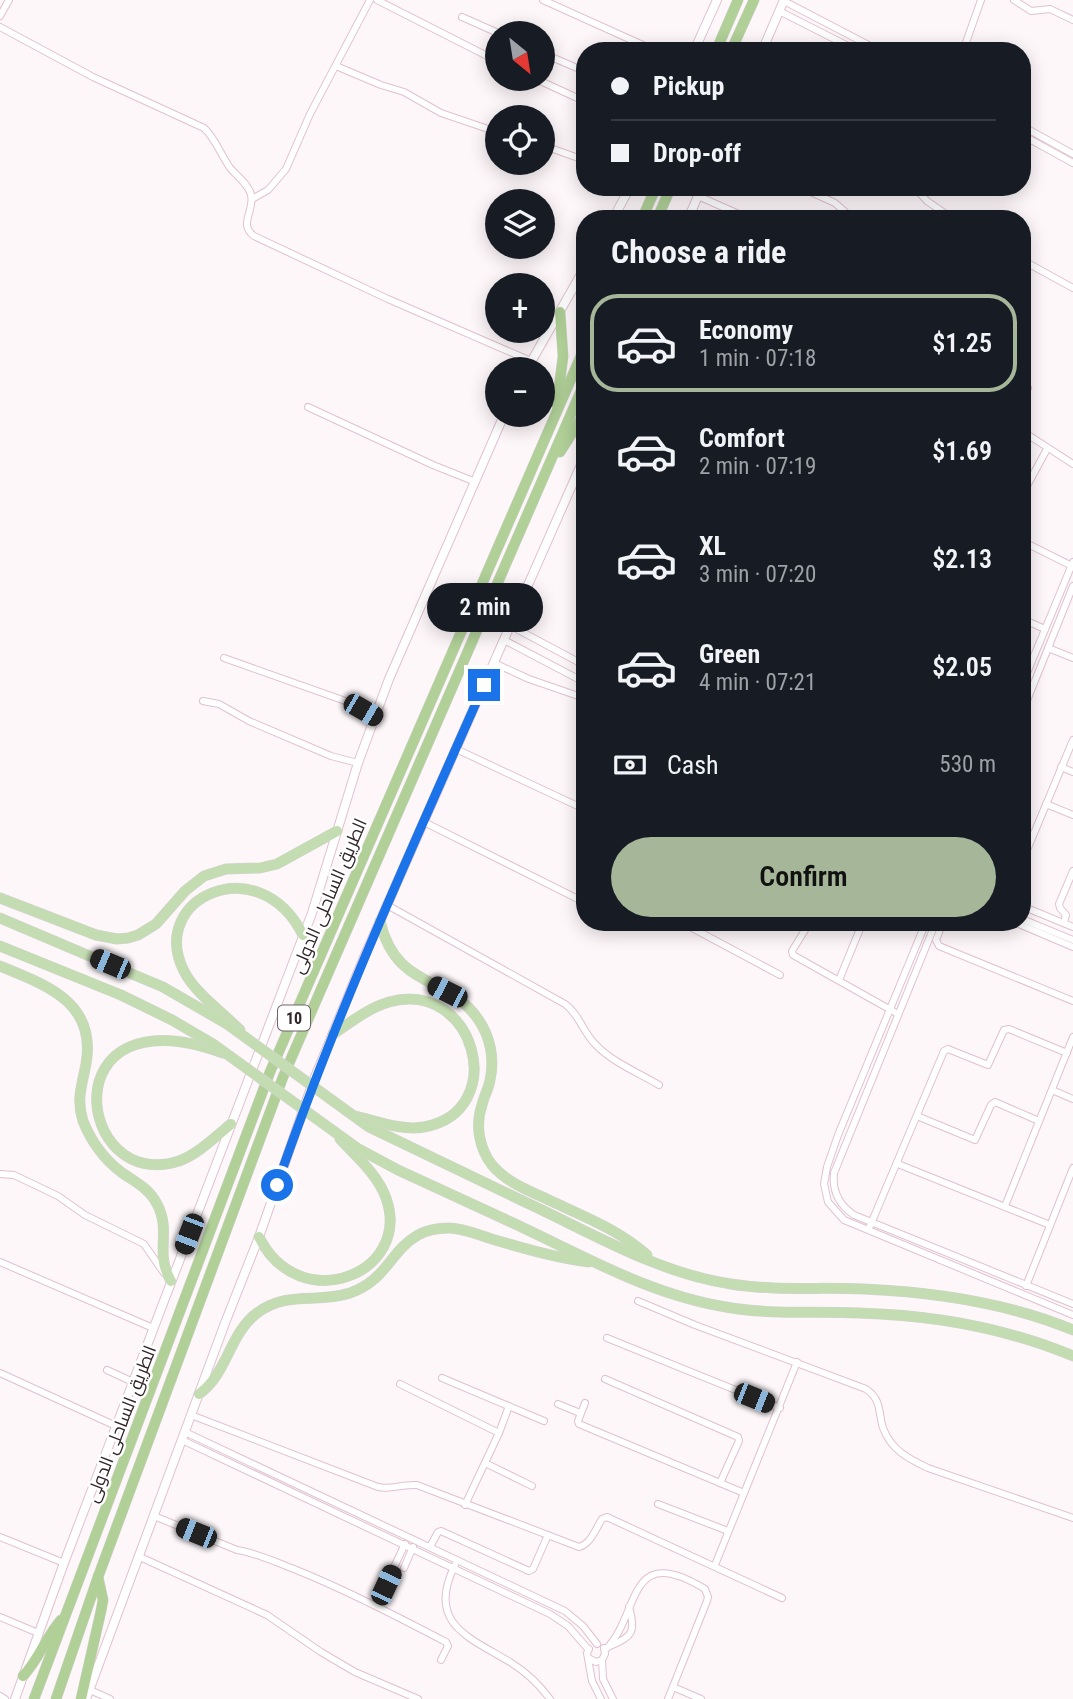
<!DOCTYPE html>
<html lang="en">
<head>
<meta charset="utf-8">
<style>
  :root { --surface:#171b24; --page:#242831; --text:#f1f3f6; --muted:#9ea1a6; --line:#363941; --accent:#a6b799 }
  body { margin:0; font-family:"Roboto Condensed",Cairo,sans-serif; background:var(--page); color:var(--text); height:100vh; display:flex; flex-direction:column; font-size:26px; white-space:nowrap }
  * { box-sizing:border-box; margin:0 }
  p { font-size:23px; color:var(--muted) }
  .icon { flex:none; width:38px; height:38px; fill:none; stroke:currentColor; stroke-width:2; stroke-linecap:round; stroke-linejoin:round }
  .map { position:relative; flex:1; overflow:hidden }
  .panel { position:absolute; left:576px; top:210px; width:455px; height:721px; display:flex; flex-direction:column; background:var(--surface); border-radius:28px; box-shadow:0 4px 18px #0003 }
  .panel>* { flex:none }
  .banner { position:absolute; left:576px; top:42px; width:455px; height:154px; border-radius:28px; box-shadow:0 4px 18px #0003; display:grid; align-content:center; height:154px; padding:0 35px; background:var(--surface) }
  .needle { width:46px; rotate:150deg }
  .controls { position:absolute; left:485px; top:21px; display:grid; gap:14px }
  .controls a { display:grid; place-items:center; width:70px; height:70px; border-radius:50%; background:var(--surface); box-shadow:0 4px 18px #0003; font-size:35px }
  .end { position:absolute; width:32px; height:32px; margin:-16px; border:9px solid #1a73e8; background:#fff; box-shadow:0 0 0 4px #fff }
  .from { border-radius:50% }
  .bubble { position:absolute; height:49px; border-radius:24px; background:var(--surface); box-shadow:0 4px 18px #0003; font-size:23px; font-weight:600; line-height:49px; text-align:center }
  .car { position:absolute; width:21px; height:42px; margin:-21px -10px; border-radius:9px; box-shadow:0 0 5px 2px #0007; background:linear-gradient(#222 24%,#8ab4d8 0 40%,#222 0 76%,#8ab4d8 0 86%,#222 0) }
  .banner b { display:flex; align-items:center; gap:24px; height:66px; font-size:26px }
  .banner b+b { border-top:2px solid var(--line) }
  .banner i { width:18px; height:18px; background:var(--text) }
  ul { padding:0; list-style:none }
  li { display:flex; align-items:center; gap:21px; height:98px; margin:0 14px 10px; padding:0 21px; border:4px solid transparent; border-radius:28px }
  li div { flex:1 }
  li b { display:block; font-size:26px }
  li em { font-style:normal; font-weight:600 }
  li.on { border-color:var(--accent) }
  li>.icon { width:63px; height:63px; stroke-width:1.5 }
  h2 { padding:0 35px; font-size:32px; line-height:84px }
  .pay { display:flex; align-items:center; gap:18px; height:77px; padding:0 35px; font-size:26px }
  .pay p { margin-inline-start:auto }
  .cta { display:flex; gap:14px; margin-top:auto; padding:14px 35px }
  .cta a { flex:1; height:80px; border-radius:42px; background:var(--accent); color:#111; font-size:28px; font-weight:600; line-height:80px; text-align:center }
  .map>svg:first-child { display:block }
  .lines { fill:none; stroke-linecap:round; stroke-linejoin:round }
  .minor-casing { stroke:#e1c1d0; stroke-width:8 }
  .tertiary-casing { stroke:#e1c1d0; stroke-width:10 }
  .primary-casing { stroke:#d6d3d4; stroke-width:11 }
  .trunk-casing { stroke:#d6d3d4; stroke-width:11 }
  .minor { stroke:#fff; stroke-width:6 }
  .tertiary { stroke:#fff; stroke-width:8 }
  .primary { stroke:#c4dcb1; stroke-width:10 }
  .trunk { stroke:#b0d097; stroke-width:10 }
  .primary-bridge-casing { stroke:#d6d3d4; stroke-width:11; stroke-linecap:butt }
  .primary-bridge { stroke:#c4dcb1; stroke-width:10 }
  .route { stroke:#1a73e8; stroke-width:9 }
  .labels { text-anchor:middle; stroke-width:5; stroke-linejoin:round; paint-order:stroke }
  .shield { fill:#fff; stroke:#6f666a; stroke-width:2 }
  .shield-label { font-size:16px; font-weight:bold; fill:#31252a }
  .street-label { font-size:18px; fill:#31252a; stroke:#fff }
</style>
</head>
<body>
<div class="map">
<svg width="1073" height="1699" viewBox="0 0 1073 1699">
  <rect width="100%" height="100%" fill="#fdf7fa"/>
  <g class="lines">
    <defs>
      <g id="minor">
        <path d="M377,0l120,61"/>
        <path d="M543,0l113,51"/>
        <path d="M1014,0l17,11 19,-2 23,11"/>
        <path d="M784,1l96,50"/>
        <path d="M779,11l79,40"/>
        <path d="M0,16l9,-16"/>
        <path d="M462,17l36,16"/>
        <path d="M0,27l93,50 111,51c12,11 17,28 27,41 7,8 18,16 20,26 4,16 -13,29 3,41l134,63 143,62"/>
        <path d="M963,51l18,-51"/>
        <path d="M542,53l42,18"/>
        <path d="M336,66l45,19 23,7 37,21 56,19"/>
        <path d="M536,79l48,22"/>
        <path d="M1022,126l51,28"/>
        <path d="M1022,135l51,28"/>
        <path d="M542,145l42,15"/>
        <path d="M800,187l35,16 18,16"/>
        <path d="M914,187l13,14 26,18"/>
        <path d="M698,196l52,23"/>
        <path d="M252,199l16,-9 18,-21 24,-55 60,-114"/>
        <path d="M1022,260l51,28"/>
        <path d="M1022,384l6,4"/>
        <path d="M308,407l125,58 40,16"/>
        <path d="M1022,431l51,33"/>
        <path d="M1022,495l25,-46"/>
        <path d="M1022,541l50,25"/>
        <path d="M1022,619l23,10"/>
        <path d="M511,626l73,39"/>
        <path d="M504,640l80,42"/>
        <path d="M1048,648l25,10"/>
        <path d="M224,658l127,45 24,14"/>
        <path d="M494,663l35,16 55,19"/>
        <path d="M1022,685l51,-123"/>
        <path d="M203,701l16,3 30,17 82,35 27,7"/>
        <path d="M1022,713l51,-127"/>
        <path d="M456,749l128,60"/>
        <path d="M1061,767l12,5"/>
        <path d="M1046,804l27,11"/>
        <path d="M424,822l160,80"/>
        <path d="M1022,862l51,-122"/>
        <path d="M387,905l178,99c15,11 18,29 31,41 16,17 43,28 63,40"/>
        <path d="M1022,906l51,21"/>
        <path d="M1022,919l51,21"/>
        <path d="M681,922l99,53"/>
        <path d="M810,922l-18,29 1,4 105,59"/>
        <path d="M926,922l-88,213 -11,32 -3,17 4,18 16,18 229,95"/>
        <path d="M936,922l-102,251c-2,18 5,32 20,42l219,89"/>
        <path d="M943,922l-7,18 3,6 134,55"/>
        <path d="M1014,922l59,25"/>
        <path d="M1064,923l2,-8 -6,-7 -1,-4 14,-33"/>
        <path d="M839,980l21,-51 -6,-7"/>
        <path d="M1052,1090l21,9"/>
        <path d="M917,1116l58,24 16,-35 4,-3 44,19"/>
        <path d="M898,1164l152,61"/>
        <path d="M0,1174l14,1 44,21 27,19 59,29 20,29"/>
        <path d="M1005,1206l68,-169"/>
        <path d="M870,1226l74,-175 4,-2 40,16 16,-35 5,-1 58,24"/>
        <path d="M0,1262l153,66"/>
        <path d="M1026,1286l47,-118"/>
        <path d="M638,1301l57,24 171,64c16,11 12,23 17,39 8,22 26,31 45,40l145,50"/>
        <path d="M607,1338l173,70"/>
        <path d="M107,1370l26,12"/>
        <path d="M0,1373l116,53"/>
        <path d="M442,1378l102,43"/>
        <path d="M605,1379l133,58 1,4 -19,42"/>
        <path d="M400,1384l99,49"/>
        <path d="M585,1403l-7,18 1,3 165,69"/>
        <path d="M558,1404l22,9"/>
        <path d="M191,1415l187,72c13,3 25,-3 39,-2l162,62c12,-3 17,-19 23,-28l5,-2 175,81"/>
        <path d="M185,1432l380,179 18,15 14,18"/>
        <path d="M182,1440l368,174 18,12 20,23"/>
        <path d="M485,1463l47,23"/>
        <path d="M658,1504l70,27"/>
        <path d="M465,1505l34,-72 10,-27"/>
        <path d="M154,1516l83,34c20,3 38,12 57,19 52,21 102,47 152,73l2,4 -7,14"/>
        <path d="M0,1537l64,26"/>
        <path d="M430,1547l8,-15 3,-1 88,40 4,-2 15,-34"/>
        <path d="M140,1557l127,58 54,37 34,20 63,27"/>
        <path d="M455,1565c-29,58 13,72 55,97 16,10 29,22 40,37"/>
        <path d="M715,1565l82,-203"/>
        <path d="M404,1568l9,-21"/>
        <path d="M376,1605l29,-61"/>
        <path d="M0,1617l38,16"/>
        <path d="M610,1646c23,-9 26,-15 19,-39"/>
        <path d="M589,1649l-2,4 5,28 9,18"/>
        <path d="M605,1650c36,-34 20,-110 100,-61l3,8 -1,4 -39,98"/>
        <path d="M590,1659l6,3 6,-2 3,-6 -1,-6"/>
        <path d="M602,1660l1,19 10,20"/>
        <path d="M673,1687l28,12"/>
        <path d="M90,1690l20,9"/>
        <path d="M0,1696l5,3"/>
      </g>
      <g id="tertiary">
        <path d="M694,51l23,-51"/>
        <path d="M762,51l22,-51"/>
        <path d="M613,219l17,-32"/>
        <path d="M688,219l14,-32"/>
        <path d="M527,369l57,-100"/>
        <path d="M15,1699l49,-136 248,-650 46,-150 31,-84 115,-264"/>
        <path d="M86,1699l139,-376 34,-86 54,-155 52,-127 219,-497"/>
      </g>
      <g id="primary">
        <path d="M0,898l96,37 21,4 11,-1 10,-3 18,-11 29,-33 19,-15 22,-7 34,-1 17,-4 60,-33"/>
        <path d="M0,918l132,56"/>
        <path d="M380,921c16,69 67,53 98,98 12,17 17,40 12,61 -1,8 -6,16 -8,25 -7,20 -3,43 10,60 15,18 38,26 59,36 34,16 68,29 96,54"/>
        <path d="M0,946l121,49"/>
        <path d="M0,966c46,19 97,36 86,98 -4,21 -10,36 -3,57 8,20 21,38 38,51 14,10 28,16 36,32 15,28 -3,49 14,77"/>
        <path d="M240,1030c-17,-17 -46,-38 -56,-59 -37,-73 75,-124 119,-36"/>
        <path d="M333,1034c17,-11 35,-26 56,-32 86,-24 122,109 35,125 -22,4 -47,-6 -69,-11"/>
        <path d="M223,1053c-175,-64 -147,142 -44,108 19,-7 36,-24 52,-37"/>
        <path d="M523,1201c67,31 134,72 208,83 44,7 88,3 133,5 70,3 144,14 209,41"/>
        <path d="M513,1223c69,32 137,72 213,84 44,8 89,4 133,6 72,2 147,15 214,43"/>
        <path d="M259,1237c40,81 154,37 127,-39 -8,-23 -30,-42 -46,-59"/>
        <path d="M199,1394c29,-21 30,-60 58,-81 31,-23 60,-9 93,-20 37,-13 40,-42 68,-58 9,-5 20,-7 31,-7 15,0 32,8 46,12 31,9 62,18 94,22"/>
      </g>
      <g id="trunk">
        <path d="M716,51l22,-51"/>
        <path d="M731,51l23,-51"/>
        <path d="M642,219l14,-32"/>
        <path d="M657,219l14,-32"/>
        <path d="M557,405l6,-49 -3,-44"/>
        <path d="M560,452l24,-38"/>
        <path d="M23,1676c16,-17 23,-39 38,-56"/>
        <path d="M34,1699l236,-627 314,-723"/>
        <path d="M56,1699l42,-122 185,-500 301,-693"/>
        <path d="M81,1699l20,-88 2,-11 -5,-23"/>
      </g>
    </defs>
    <use href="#minor" class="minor-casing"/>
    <use href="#tertiary" class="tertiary-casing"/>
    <use href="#primary" class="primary-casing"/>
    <use href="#trunk" class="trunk-casing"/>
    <use href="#minor" class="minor"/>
    <use href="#tertiary" class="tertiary"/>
    <use href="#primary" class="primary"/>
    <use href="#trunk" class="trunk"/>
    <defs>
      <g id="primary-bridge">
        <path d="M132,974l31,13 64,37 142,103 154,74"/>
        <path d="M121,995l51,25 41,24 144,104 41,22 115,53"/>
      </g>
    </defs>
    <use href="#primary-bridge" class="primary-bridge-casing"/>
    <use href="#primary-bridge" class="primary-bridge"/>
  </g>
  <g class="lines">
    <path class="route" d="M277,1185c59,-171 134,-335 207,-500"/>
  </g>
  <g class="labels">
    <rect class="shield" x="278" y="1005.5" width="32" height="25" rx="5"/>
    <g class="shield-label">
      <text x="294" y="1024">10</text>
    </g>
    <g class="street-label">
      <text transform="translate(329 896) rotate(-67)" y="6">الطريق الساحلى الدولى</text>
      <text transform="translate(121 1424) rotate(-69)" y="6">الطريق الساحلى الدولى</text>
    </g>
  </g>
</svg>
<div class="controls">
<a><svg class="needle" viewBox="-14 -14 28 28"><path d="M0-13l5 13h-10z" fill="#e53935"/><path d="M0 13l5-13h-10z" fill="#9ea1a6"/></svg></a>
<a><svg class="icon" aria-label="locate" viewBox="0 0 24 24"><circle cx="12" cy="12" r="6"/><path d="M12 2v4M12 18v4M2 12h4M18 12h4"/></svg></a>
<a><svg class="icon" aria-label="layers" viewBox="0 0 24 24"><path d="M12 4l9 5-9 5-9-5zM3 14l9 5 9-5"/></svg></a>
<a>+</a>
<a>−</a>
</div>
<i class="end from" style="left:277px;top:1185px"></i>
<i class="end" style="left:484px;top:685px"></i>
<div class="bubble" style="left:427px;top:583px;width:116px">2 min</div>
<i class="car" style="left:363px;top:710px;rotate:120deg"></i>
<i class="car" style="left:110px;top:964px;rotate:293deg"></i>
<i class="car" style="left:447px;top:992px;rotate:297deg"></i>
<i class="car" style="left:189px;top:1234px;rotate:201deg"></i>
<i class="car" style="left:754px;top:1398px;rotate:112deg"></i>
<i class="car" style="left:196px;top:1533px;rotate:292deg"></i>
<i class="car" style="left:386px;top:1585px;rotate:25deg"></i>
<div class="banner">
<b><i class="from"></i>Pickup</b>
<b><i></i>Drop-off</b>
</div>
<section class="panel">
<h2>Choose a ride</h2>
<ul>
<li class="on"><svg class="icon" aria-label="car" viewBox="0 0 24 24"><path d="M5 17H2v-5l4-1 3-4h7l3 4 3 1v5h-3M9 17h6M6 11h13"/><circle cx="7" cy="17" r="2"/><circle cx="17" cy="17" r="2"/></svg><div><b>Economy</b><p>1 min · 07:18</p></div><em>$1.25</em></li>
<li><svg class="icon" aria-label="car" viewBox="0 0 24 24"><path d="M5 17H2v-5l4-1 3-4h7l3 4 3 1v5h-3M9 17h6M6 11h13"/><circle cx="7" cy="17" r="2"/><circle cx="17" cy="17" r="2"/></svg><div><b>Comfort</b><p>2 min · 07:19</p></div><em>$1.69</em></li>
<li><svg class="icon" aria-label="car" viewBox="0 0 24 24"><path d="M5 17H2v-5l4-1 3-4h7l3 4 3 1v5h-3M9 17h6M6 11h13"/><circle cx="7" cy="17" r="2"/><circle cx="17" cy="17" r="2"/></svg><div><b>XL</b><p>3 min · 07:20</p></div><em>$2.13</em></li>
<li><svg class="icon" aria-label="car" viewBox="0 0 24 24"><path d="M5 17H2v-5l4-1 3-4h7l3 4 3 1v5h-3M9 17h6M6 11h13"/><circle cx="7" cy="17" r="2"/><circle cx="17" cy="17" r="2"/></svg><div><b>Green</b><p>4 min · 07:21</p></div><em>$2.05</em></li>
</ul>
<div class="pay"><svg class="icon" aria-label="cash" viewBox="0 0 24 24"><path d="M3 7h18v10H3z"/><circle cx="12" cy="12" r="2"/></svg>Cash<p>530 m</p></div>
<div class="cta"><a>Confirm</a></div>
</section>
</div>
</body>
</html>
